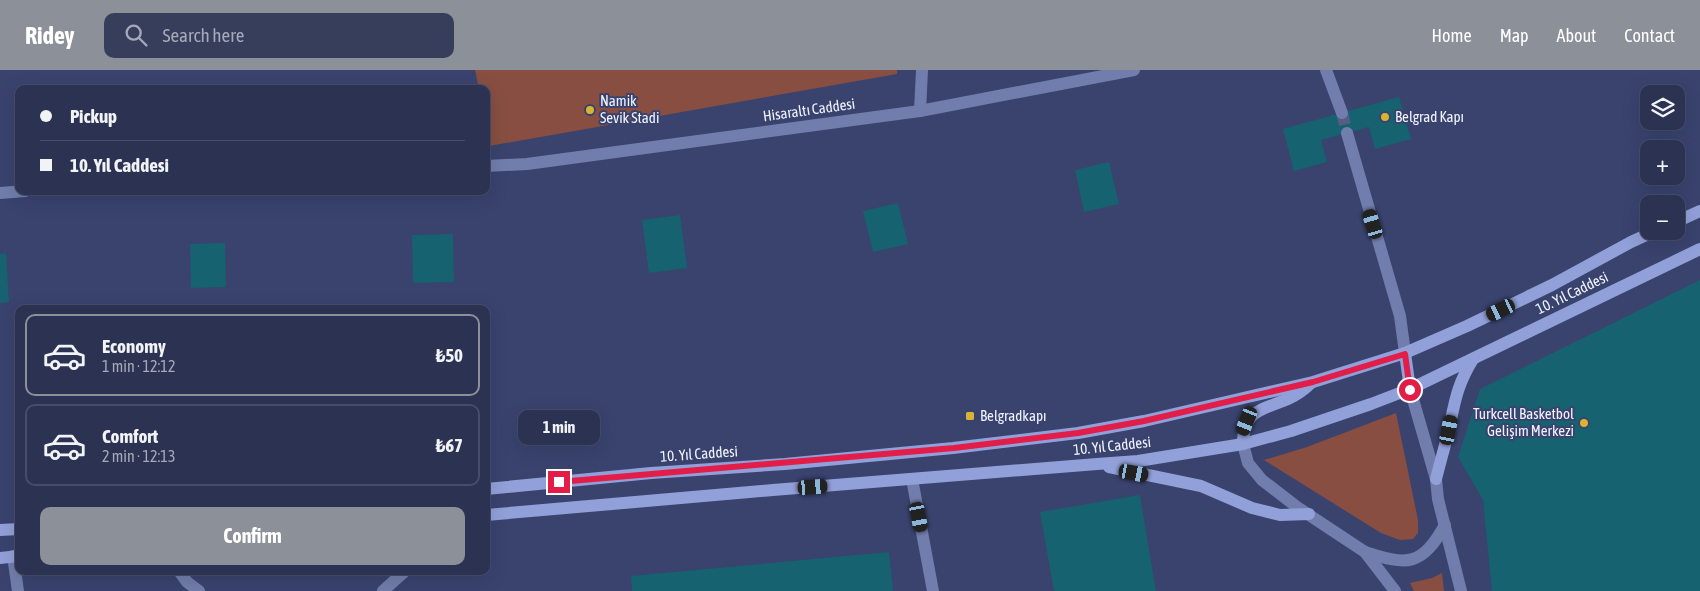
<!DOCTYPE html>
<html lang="en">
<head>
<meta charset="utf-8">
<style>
  :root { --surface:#2b3252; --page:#373e5c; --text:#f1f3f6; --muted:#a6aab8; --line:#474d69; --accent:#8c9099 }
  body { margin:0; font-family:"Asap Condensed",sans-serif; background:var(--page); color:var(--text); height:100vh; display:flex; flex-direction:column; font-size:19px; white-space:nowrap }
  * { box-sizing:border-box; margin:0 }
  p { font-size:16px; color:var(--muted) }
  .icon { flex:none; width:28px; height:28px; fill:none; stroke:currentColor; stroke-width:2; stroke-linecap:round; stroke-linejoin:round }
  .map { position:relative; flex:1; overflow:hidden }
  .details { position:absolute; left:15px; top:235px; width:475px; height:270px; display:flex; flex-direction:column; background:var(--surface); border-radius:10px; box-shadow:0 5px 20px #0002,0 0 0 1px var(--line) }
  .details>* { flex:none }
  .banner { position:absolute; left:15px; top:15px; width:475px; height:110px; border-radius:10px; box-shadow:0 5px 20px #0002,0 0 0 1px var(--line); display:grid; align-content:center; height:110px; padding:0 25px; background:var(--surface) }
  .controls { position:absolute; left:1640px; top:15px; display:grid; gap:10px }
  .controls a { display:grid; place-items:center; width:45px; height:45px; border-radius:10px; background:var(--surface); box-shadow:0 5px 20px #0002,0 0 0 1px var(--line); font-size:25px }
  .end { position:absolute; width:22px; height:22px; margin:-11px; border:6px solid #e11d48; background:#fff; box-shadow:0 0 0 2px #fff }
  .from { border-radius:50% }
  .bubble { position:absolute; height:35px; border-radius:10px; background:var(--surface); box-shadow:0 5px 20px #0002,0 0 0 1px var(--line); font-size:16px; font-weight:700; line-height:35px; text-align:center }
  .car { position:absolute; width:15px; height:30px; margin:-15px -8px; border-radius:6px; box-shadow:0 0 4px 1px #0007; background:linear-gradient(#222 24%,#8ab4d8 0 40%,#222 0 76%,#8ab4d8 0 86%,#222 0) }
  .banner b { display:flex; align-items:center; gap:18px; height:48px; font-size:19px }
  .banner b+b { border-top:1px solid var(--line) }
  .banner i { width:12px; height:12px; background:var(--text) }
  ul { padding:9px 0 0; list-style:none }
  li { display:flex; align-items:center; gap:15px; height:82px; margin:0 10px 8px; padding:0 15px; border:2px solid var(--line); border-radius:10px }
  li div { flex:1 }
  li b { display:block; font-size:19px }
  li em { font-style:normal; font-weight:700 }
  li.on { border-color:var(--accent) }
  li>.icon { width:45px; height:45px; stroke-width:1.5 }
  .button { display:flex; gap:10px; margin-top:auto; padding:10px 25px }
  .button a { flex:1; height:58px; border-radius:10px; background:var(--accent); color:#fff; font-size:20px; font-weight:700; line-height:58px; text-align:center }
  header { display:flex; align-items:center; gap:30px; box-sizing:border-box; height:70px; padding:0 25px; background:var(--accent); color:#fff }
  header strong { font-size:24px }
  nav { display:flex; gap:28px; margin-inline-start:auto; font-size:18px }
  .search { width:350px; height:45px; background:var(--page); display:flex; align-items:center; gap:12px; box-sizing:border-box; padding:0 18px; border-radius:10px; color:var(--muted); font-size:19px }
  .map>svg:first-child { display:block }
  .green { fill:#884e42 }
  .building { fill:#166270 }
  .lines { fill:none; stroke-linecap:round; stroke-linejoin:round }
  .minor-tunnel { stroke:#545d83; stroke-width:12; stroke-dasharray:12 6; stroke-linecap:butt }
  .minor { stroke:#717dac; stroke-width:12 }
  .major { stroke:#91a0d8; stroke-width:12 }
  .route { stroke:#e11d48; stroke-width:6 }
  .poi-dot { fill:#d7b434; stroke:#39436e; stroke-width:2 }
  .labels { text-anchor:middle; stroke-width:4; stroke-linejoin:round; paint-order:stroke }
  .poi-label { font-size:15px; fill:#eff2fd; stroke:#39436e; text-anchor:start }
  .street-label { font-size:15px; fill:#eff2fd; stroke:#39436e }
</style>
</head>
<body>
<header>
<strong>Ridey</strong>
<div class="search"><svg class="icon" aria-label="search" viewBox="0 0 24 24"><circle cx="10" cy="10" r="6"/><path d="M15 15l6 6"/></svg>Search here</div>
<nav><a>Home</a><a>Map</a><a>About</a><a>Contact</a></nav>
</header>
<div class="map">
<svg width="1700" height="521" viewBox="0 0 1700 521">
  <rect width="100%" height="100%" fill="#39436e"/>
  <g class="green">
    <path d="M475,0h422v4l-408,72 -3,-15v-42h-7z"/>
    <path d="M1396,343l22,107v13l-5,6 -13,1 -19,-7 -117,-73 43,-13z"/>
    <path d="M1442,503l2,18h-30l-4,-8 22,-5z"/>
  </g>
  <g class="building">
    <path d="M1399,27l12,42 -36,10 -6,-22 -48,13 6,22 -33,9 -11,-42z"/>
    <path d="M1109,92l10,42 -35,8 -9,-42z"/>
    <path d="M898,133l10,41 -35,8 -10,-41z"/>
    <path d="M680,145l7,53 -38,5 -7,-53z"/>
    <path d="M453,164l1,48 -41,1 -1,-48z"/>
    <path d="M225,173l1,44 -35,1 -1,-44z"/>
    <path d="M6,183l3,49 -9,1v-49z"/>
    <path d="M1700,210v311h-208l-9,-91 -25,-43 22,-68z"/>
    <path d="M1140,425l16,96h-102l-14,-79z"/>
    <path d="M889,482l4,39h-261l-1,-15z"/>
  </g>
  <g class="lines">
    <path class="minor-tunnel" d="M1342,43l5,20"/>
    <g class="minor">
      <path d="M1326,0l16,43"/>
      <path d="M920,41l2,-41"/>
      <path d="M1347,63l53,183 5,37"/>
      <path d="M486,96l41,-2 393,-53 214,-41"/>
      <path d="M0,123l25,-2"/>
      <path d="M1410,319l26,90 2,20 23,92"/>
      <path d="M1243,374l5,19 14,17 35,27 68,45 30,39"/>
      <path d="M912,409l21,112"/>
      <path d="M1365,482c43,14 57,14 80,-27"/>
      <path d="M13,486l5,35"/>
      <path d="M179,501l8,11 12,9"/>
      <path d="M383,521l22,-20"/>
    </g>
    <g class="major">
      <path d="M1676,152l24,-11"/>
      <path d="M1405,283l5,36"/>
      <path d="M1243,374c0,-34 19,-34 45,-45 9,-4 16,-9 23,-16"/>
      <path d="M1109,397l92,19 51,22 28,7 29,-1"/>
      <path d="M1436,409c4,-16 9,-33 13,-50 6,-28 8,-44 24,-70"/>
      <path d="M486,419l165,-16 134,-9 168,-16 125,-15 66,-12 169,-39 92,-29 62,-27 85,-41 79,-43 24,-11"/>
      <path d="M486,445l287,-25 324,-26 41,-3 105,-17 48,-13 80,-27 39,-15 290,-140"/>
      <path d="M0,460l19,-1"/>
      <path d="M0,488l19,-2"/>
    </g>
  </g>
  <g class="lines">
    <path class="route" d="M559,412l395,-34 124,-15 66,-12 169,-39 92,-28 5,36"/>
  </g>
  <g class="poi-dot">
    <circle cx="590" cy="40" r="5"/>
    <circle cx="1385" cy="47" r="5"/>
    <rect x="965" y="341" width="10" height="10" rx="2.5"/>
    <circle cx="1584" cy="353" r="5"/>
  </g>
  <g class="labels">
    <g class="poi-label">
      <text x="600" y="36">Namik<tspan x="600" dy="17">Sevik Stadi</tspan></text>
      <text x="1395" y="52">Belgrad Kapı</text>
      <text x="1574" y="349" text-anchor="end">Turkcell Basketbol<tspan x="1574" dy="17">Gelişim Merkezi</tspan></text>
      <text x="980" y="351">Belgradkapı</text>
    </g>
    <g class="street-label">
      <text transform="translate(809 40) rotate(-8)" y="5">Hisaraltı Caddesi</text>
      <text transform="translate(1572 223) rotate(-26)" y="5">10. Yıl Caddesi</text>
      <text transform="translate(1112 376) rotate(-6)" y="5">10. Yıl Caddesi</text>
      <text transform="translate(699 384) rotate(-4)" y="5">10. Yıl Caddesi</text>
    </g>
  </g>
</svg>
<div class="controls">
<a><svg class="icon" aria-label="layers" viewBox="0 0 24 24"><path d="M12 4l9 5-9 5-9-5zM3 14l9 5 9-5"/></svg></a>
<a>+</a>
<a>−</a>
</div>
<i class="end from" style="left:1410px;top:320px"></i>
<i class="end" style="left:559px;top:412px"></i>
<div class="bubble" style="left:518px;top:340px;width:82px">1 min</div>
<i class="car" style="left:1373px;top:154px;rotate:343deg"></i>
<i class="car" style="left:1501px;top:240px;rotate:244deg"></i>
<i class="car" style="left:1247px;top:351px;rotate:202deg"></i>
<i class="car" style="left:1449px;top:360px;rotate:11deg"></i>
<i class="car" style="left:1134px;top:403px;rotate:101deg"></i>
<i class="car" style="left:813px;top:417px;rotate:86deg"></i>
<i class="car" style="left:919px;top:447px;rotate:169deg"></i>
<div class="banner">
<b><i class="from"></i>Pickup</b>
<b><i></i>10. Yıl Caddesi</b>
</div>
<section class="details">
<ul>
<li class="on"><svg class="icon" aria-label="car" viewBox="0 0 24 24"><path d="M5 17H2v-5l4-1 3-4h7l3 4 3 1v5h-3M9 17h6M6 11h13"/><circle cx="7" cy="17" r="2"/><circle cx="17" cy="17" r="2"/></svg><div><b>Economy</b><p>1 min · 12:12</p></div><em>₺50</em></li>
<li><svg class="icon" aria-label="car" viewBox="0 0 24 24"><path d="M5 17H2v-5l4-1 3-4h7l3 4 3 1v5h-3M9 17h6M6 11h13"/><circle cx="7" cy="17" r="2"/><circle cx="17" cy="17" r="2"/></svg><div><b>Comfort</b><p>2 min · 12:13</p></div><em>₺67</em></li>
</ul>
<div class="button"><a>Confirm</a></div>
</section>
</div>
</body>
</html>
